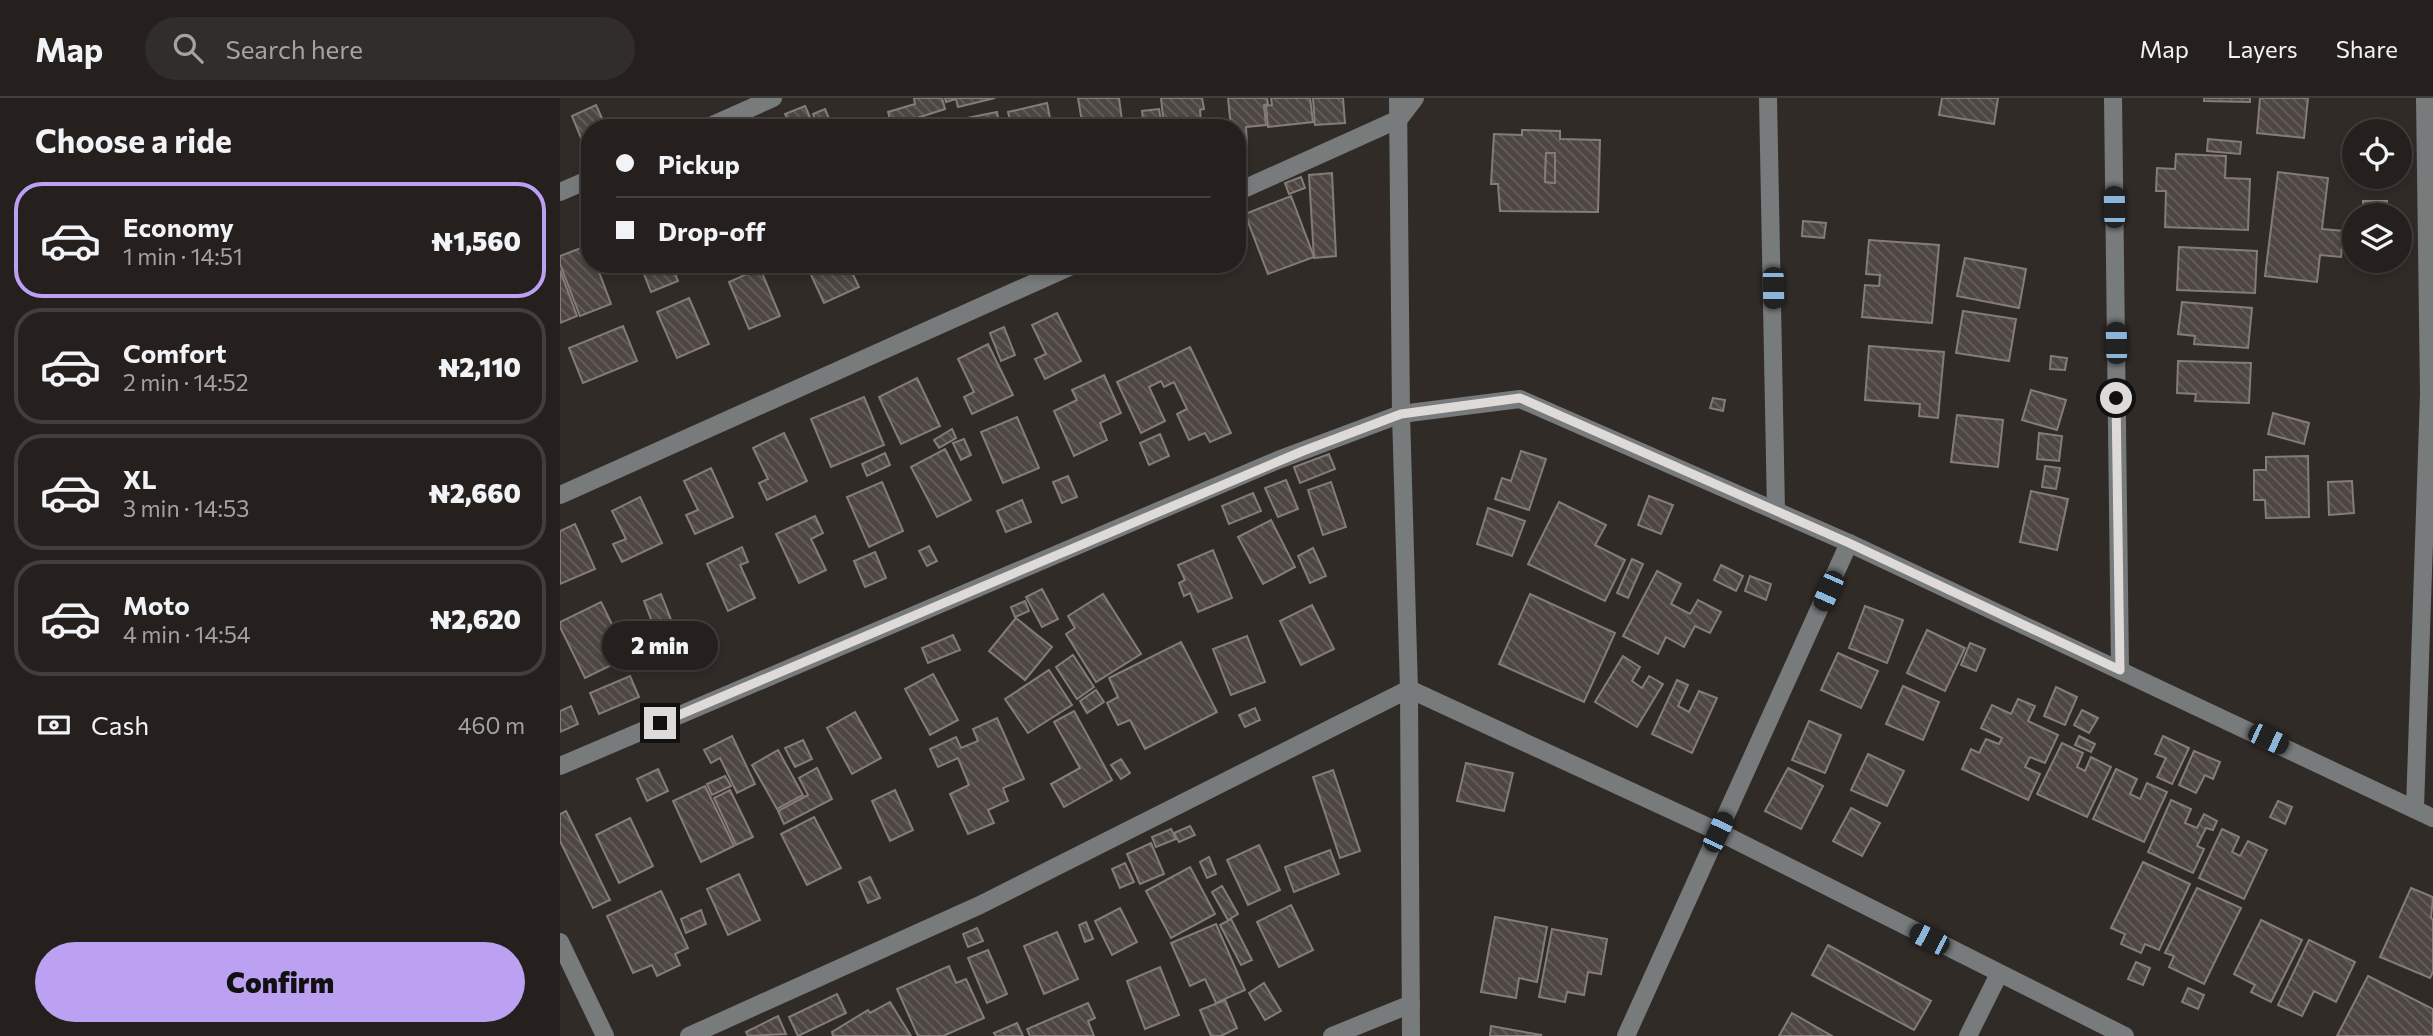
<!DOCTYPE html>
<html lang="en">
<head>
<meta charset="utf-8">
<style>
  :root { --surface:#25201e; --page:#312d2b; --text:#f1f3f6; --muted:#a3a3a4; --line:#423e3c; --accent:#bca0f2 }
  body { margin:0; font-family:Commissioner,sans-serif; background:var(--page); color:var(--text); height:100vh; display:flex; flex-direction:column; font-size:26px; white-space:nowrap }
  * { box-sizing:border-box; margin:0 }
  p { font-size:23px; color:var(--muted) }
  .icon { flex:none; width:38px; height:38px; fill:none; stroke:currentColor; stroke-width:2; stroke-linecap:round; stroke-linejoin:round }
  .map { position:relative; flex:1; overflow:hidden }
  .sheet { display:flex; flex-direction:column; background:var(--surface); width:560px }
  .sheet>* { flex:none }
  .hud { position:absolute; left:21px; top:21px; width:665px; height:154px; border-radius:28px; box-shadow:0 4px 10px #0003,0 0 0 2px var(--line); display:grid; align-content:center; height:154px; padding:0 35px; background:var(--surface) }
  .fabs { position:absolute; left:1782px; top:21px; display:grid; gap:14px }
  .fabs a { display:grid; place-items:center; width:70px; height:70px; border-radius:50%; background:var(--surface); box-shadow:0 4px 10px #0003,0 0 0 2px var(--line); font-size:35px }
  .end { position:absolute; width:32px; height:32px; margin:-16px; border:9px solid #dedad8; background:#111; box-shadow:0 0 0 4px #111 }
  .from { border-radius:50% }
  .bubble { position:absolute; height:49px; border-radius:24px; background:var(--surface); box-shadow:0 4px 10px #0003,0 0 0 2px var(--line); font-size:23px; font-weight:800; line-height:49px; text-align:center }
  .car { position:absolute; width:21px; height:42px; margin:-21px -10px; border-radius:9px; box-shadow:0 0 5px 2px #0007; background:linear-gradient(#222 24%,#8ab4d8 0 40%,#222 0 76%,#8ab4d8 0 86%,#222 0) }
  .hud b { display:flex; align-items:center; gap:24px; height:66px; font-size:26px }
  .hud b+b { border-top:2px solid var(--line) }
  .hud i { width:18px; height:18px; background:var(--text) }
  ul { padding:0; list-style:none }
  li { display:flex; align-items:center; gap:21px; height:116px; margin:0 14px 10px; padding:0 21px; border:4px solid var(--line); border-radius:28px }
  li div { flex:1 }
  li b { display:block; font-size:26px }
  li em { font-style:normal; font-weight:800 }
  li.selected { border-color:var(--accent) }
  li>.icon { width:63px; height:63px; stroke-width:1.5 }
  h2 { padding:0 35px; font-size:32px; line-height:84px }
  .pay { display:flex; align-items:center; gap:18px; height:77px; padding:0 35px; font-size:26px }
  .pay p { margin-inline-start:auto }
  .action { display:flex; gap:14px; margin-top:auto; padding:14px 35px }
  .action a { flex:1; height:80px; border-radius:42px; background:var(--accent); color:#111; font-size:28px; font-weight:800; line-height:80px; text-align:center }
  header { display:flex; align-items:center; gap:42px; box-sizing:border-box; height:98px; padding:0 35px; background:var(--surface); border-bottom:2px solid var(--line) }
  header strong { font-size:33px }
  nav { display:flex; gap:38px; margin-inline-start:auto; font-size:24px }
  .search { width:490px; height:63px; background:var(--page); display:flex; align-items:center; gap:18px; box-sizing:border-box; padding:0 24px; border-radius:38px; color:var(--muted); font-size:26px }
  main { display:flex; flex:1; min-height:0 }
  .map>svg:first-child { display:block }
  .building { fill:url(#building-back-hatch); stroke:#837c78; stroke-width:2; fill-rule:evenodd }
  .lines { fill:none; stroke-linecap:round; stroke-linejoin:round }
  .minor { stroke:#777b7c; stroke-width:18 }
  .route { stroke:#dedad8; stroke-width:9 }
</style>
</head>
<body>
<header>
<strong>Map</strong>
<div class="search"><svg class="icon" aria-label="search" viewBox="0 0 24 24"><circle cx="10" cy="10" r="6"/><path d="M15 15l6 6"/></svg>Search here</div>
<nav><a>Map</a><a>Layers</a><a>Share</a></nav>
</header>
<main>
<section class="sheet">
<h2>Choose a ride</h2>
<ul>
<li class="selected"><svg class="icon" aria-label="car" viewBox="0 0 24 24"><path d="M5 17H2v-5l4-1 3-4h7l3 4 3 1v5h-3M9 17h6M6 11h13"/><circle cx="7" cy="17" r="2"/><circle cx="17" cy="17" r="2"/></svg><div><b>Economy</b><p>1 min · 14:51</p></div><em>₦1,560</em></li>
<li><svg class="icon" aria-label="car" viewBox="0 0 24 24"><path d="M5 17H2v-5l4-1 3-4h7l3 4 3 1v5h-3M9 17h6M6 11h13"/><circle cx="7" cy="17" r="2"/><circle cx="17" cy="17" r="2"/></svg><div><b>Comfort</b><p>2 min · 14:52</p></div><em>₦2,110</em></li>
<li><svg class="icon" aria-label="car" viewBox="0 0 24 24"><path d="M5 17H2v-5l4-1 3-4h7l3 4 3 1v5h-3M9 17h6M6 11h13"/><circle cx="7" cy="17" r="2"/><circle cx="17" cy="17" r="2"/></svg><div><b>XL</b><p>3 min · 14:53</p></div><em>₦2,660</em></li>
<li><svg class="icon" aria-label="car" viewBox="0 0 24 24"><path d="M5 17H2v-5l4-1 3-4h7l3 4 3 1v5h-3M9 17h6M6 11h13"/><circle cx="7" cy="17" r="2"/><circle cx="17" cy="17" r="2"/></svg><div><b>Moto</b><p>4 min · 14:54</p></div><em>₦2,620</em></li>
</ul>
<div class="pay"><svg class="icon" aria-label="cash" viewBox="0 0 24 24"><path d="M3 7h18v10H3z"/><circle cx="12" cy="12" r="2"/></svg>Cash<p>460 m</p></div>
<div class="action"><a>Confirm</a></div>
</section>
<div class="map">
<svg width="1873" height="938" viewBox="0 0 1873 938">
  <defs>
    <pattern id="building-back-hatch" width="6" height="6" patternUnits="userSpaceOnUse" patternTransform="scale(1.75)"><rect width="6" height="6" fill="#4d4643"/><path d="M-1 5l2 2M0 0l6 6M5-1l2 2" fill="none" stroke="#66605d"/></pattern>
  </defs>
  <rect width="100%" height="100%" fill="#312b28"/>
  <g class="building">
    <path d="M354,0h28l3,11 -53,17 -4,-14 27,-8z"/>
    <path d="M385,0h50l-37,9 -2,-8 -10,3z"/>
    <path d="M518,0h41l4,30h-40z"/>
    <path d="M601,0h41l2,11 -4,1 1,12 -37,5z"/>
    <path d="M668,0h39l1,6 -4,1 2,20 -20,2 1,19 -10,1v-19h-6z"/>
    <path d="M711,0h39l3,24 -45,5 -2,-21 6,-1z"/>
    <path d="M753,0h30l2,25 -30,2z"/>
    <path d="M1382,0h56l-4,26 -55,-9z"/>
    <path d="M1644,0h46v4l-46,-1z"/>
    <path d="M1700,0h48l-4,40 -47,-5z"/>
    <path d="M487,5l5,25h-40l-4,-16z"/>
    <path d="M36,7l10,22 -16,1v6l-9,4 -9,-22z"/>
    <path d="M245,8l5,11 -19,9 -6,-12z"/>
    <path d="M265,11l8,19h-14l-6,-14z"/>
    <path d="M599,11l3,19h-18l-2,-17z"/>
    <path d="M437,14l3,16h-42l-1,-8z"/>
    <path d="M392,23l1,7h-35z"/>
    <path d="M962,32l38,1v8l40,1 -2,72 -98,-1 -2,-27h-7l3,-50 28,1zM986,55h9v30l-10,-1z"/>
    <path d="M1648,41l33,3 -1,12 -33,-3z"/>
    <path d="M986,55h9v30l-10,-1z"/>
    <path d="M1616,56l50,2 -1,22 25,1 -2,51 -83,-3 1,-36h-10l1,-23 18,1z"/>
    <path d="M1718,74l50,6 -6,51 22,2 -3,26 -21,-2 -3,27 -52,-6z"/>
    <path d="M772,75l4,83 -22,2 -5,-83z"/>
    <path d="M741,79l4,11 -16,6 -4,-11z"/>
    <path d="M731,98l23,61 -46,17 -23,-60z"/>
    <rect x="1803" y="103" width="24" height="14"/>
    <path d="M1243,123l23,2 -2,15 -22,-2z"/>
    <path d="M1309,142l70,5 -7,78 -70,-6 3,-32 14,1 1,-11 -14,-1z"/>
    <path d="M29,147l1,19h6l15,40 -31,12 -20,-52v-8z"/>
    <path d="M1619,149l78,4 -2,42 -78,-3z"/>
    <path d="M1405,160l61,11 -7,39 -62,-12z"/>
    <path d="M80,166h31l7,17 -27,11z"/>
    <path d="M246,166h42l11,23 -35,16z"/>
    <path d="M200,170l20,48 -31,13 -20,-47z"/>
    <path d="M0,172l17,46 -17,7z"/>
    <path d="M129,200l20,46 -32,14 -20,-46z"/>
    <path d="M1622,204l70,6 -4,40 -54,-4 1,-8 -17,-2z"/>
    <path d="M1403,213l53,8 -7,42 -53,-8z"/>
    <path d="M497,215l24,48 -36,18 -10,-20 11,-5 -14,-29z"/>
    <path d="M63,228l14,35 -54,22 -14,-35z"/>
    <path d="M444,229l11,28 -14,6 -11,-28z"/>
    <path d="M428,246l25,51 -41,19 -8,-17 10,-5 -16,-33z"/>
    <path d="M1309,248l75,6 -6,66 -19,-2 1,-12 -55,-4z"/>
    <path d="M630,249l41,86 -21,9 -5,-9 -16,7 -12,-26 10,-5 -13,-27 -10,5 -3,-6 -12,6 16,34 -24,12 -24,-51z"/>
    <path d="M1491,258l16,2 -2,12 -15,-1z"/>
    <path d="M1618,263l73,2 -2,40 -54,-2 1,-7 -19,-1z"/>
    <path d="M544,277l17,38 -21,10 7,17 -33,16 -20,-45 23,-11 -5,-10z"/>
    <path d="M357,280l23,48 -39,18 -22,-47z"/>
    <path d="M1471,292l35,10 -9,30 -35,-10z"/>
    <path d="M304,299l20,48 -53,22 -20,-48z"/>
    <path d="M1153,300l12,2 -2,11 -13,-3z"/>
    <path d="M1713,315l36,10 -5,21 -36,-10z"/>
    <path d="M1397,317l46,5 -5,47 -47,-5z"/>
    <path d="M457,319l22,51 -36,15 -22,-51z"/>
    <path d="M392,331l4,9 -17,10 -5,-8z"/>
    <path d="M224,335l23,48 -40,19 -8,-17 9,-4 -15,-31z"/>
    <path d="M1479,335l23,3 -3,25 -22,-2z"/>
    <path d="M600,336l9,22 -20,9 -9,-22z"/>
    <path d="M404,341l7,16 -10,5 -8,-17z"/>
    <path d="M385,351l26,51 -34,17 -26,-50z"/>
    <path d="M961,353l25,8 -17,51 -34,-11 7,-21 9,3z"/>
    <path d="M325,355l5,12 -23,11 -5,-12z"/>
    <path d="M769,356l6,15 -35,14 -6,-16z"/>
    <path d="M1748,358l1,61 -43,1 -1,-18h-11v-30h12v-13z"/>
    <path d="M1485,368l15,2 -4,21 -14,-2z"/>
    <path d="M151,370l22,49 -38,17 -9,-19 12,-5 -14,-29z"/>
    <path d="M508,378l9,21 -15,6 -9,-21z"/>
    <path d="M726,382l12,29 -20,8 -13,-29z"/>
    <path d="M1792,383l2,32 -25,2 -1,-33z"/>
    <path d="M322,384l21,49 -34,16 -22,-50z"/>
    <path d="M771,384l15,45 -23,8 -15,-45z"/>
    <path d="M1471,393l37,8 -11,51 -37,-8z"/>
    <path d="M693,395l8,18 -32,13 -7,-18z"/>
    <path d="M1089,398l24,9 -12,29 -23,-9z"/>
    <path d="M80,399l22,46 -40,19 -9,-18 13,-5 -14,-28z"/>
    <path d="M462,402l9,22 -25,10 -9,-21z"/>
    <path d="M999,404l47,23 -11,20 30,15 -20,41 -77,-37z"/>
    <path d="M928,410l37,13 -13,35 -35,-12z"/>
    <path d="M255,418l8,17 -12,6 15,31 -27,13 -23,-49z"/>
    <path d="M711,422l24,47 -32,17 -25,-47z"/>
    <path d="M15,426l20,45 -35,15v-53z"/>
    <path d="M369,448l8,15 -10,5 -8,-15z"/>
    <path d="M182,449l6,15 -8,3 15,33 -27,13 -21,-47z"/>
    <path d="M753,450l13,28 -16,7 -12,-27z"/>
    <path d="M653,452l19,48 -34,14 -8,-19 -6,3 -5,-13 6,-3 -7,-15z"/>
    <path d="M315,454l11,26 -21,9 -11,-26z"/>
    <path d="M1072,461l11,5 -15,34 -11,-5z"/>
    <path d="M1161,467l22,11 -7,15 -22,-11z"/>
    <path d="M1097,473l24,13 -10,20 19,10 8,-14 23,12 -11,21 -15,-7 -11,21 -18,-10 -8,17 -35,-18z"/>
    <path d="M1190,478l21,8 -5,16 -21,-9z"/>
    <path d="M482,491l16,30 -16,8 -16,-30z"/>
    <path d="M101,496l14,36 -17,7 -14,-36z"/>
    <path d="M543,496l38,60 -45,28 -30,-48 9,-6 -7,-12z"/>
    <path d="M970,496l85,39 -31,69 -85,-38z"/>
    <path d="M465,503l4,10 -14,6 -4,-10z"/>
    <path d="M41,504l27,55 -43,21 -25,-51v-5z"/>
    <path d="M752,507l22,44 -33,16 -21,-44z"/>
    <path d="M1305,508l38,14 -16,43 -38,-15z"/>
    <path d="M456,520l36,29 -27,33 -36,-29z"/>
    <path d="M1367,532l38,18 -20,43 -38,-18z"/>
    <path d="M393,537l7,15 -32,13 -6,-15z"/>
    <path d="M687,538l18,46 -34,13 -18,-46z"/>
    <path d="M621,544l36,70 -72,37 -15,-29 -12,5 -11,-22 11,-6 -9,-19z"/>
    <path d="M1410,545l15,6 -9,22 -15,-6z"/>
    <path d="M1278,555l40,18 -17,37 -40,-18z"/>
    <path d="M513,557l21,32 -17,12 -21,-32z"/>
    <path d="M1063,558l17,11 -8,14 10,7 7,-12 14,8 -26,43 -42,-25z"/>
    <path d="M489,572l23,35 -44,28 -23,-34z"/>
    <path d="M373,576l25,46 -28,15 -25,-46z"/>
    <path d="M70,578l9,21 -40,17 -9,-21z"/>
    <path d="M1117,582l11,5 -10,21 11,6 10,-21 18,7 -25,55 -40,-19z"/>
    <path d="M1343,588l36,16 -16,38 -37,-16z"/>
    <path d="M1496,589l21,10 -12,28 -21,-9z"/>
    <path d="M536,592l8,12 -17,11 -7,-12z"/>
    <path d="M1458,601l17,7 -7,15 30,14 -13,28 -15,-6 -5,10 15,7 -12,26 -66,-31 9,-20 8,4 7,-14 13,5 3,-6 -21,-10 11,-23 19,9z"/>
    <path d="M11,608l7,18 -18,8v-21z"/>
    <path d="M695,610l5,12 -15,7 -6,-12z"/>
    <path d="M1522,612l16,8 -9,15 -15,-8z"/>
    <path d="M514,613l38,69 -48,27 -13,-23 29,-16 -26,-46z"/>
    <path d="M295,614l26,46 -29,16 -25,-46z"/>
    <path d="M437,620l27,61 -21,9 5,13 -20,9 6,13 -26,11 -18,-40 19,-9 -11,-27 -20,9 -8,-18 26,-12 5,11 17,-7 -5,-12z"/>
    <path d="M1249,623l32,14 -16,38 -33,-13z"/>
    <path d="M172,638l23,48 -18,9 -17,-35 -9,5 -7,-13z"/>
    <path d="M1519,638l16,8 -4,8 -16,-7z"/>
    <path d="M1603,638l26,12 -17,36 -15,-7 9,-19 -11,-4z"/>
    <path d="M243,642l9,19 -17,8 -10,-19z"/>
    <path d="M1502,645l21,10 -6,14 8,4 6,-14 20,10 -24,50 -50,-23z"/>
    <path d="M218,652l25,45 -26,14 -25,-44z"/>
    <path d="M1634,653l26,11 -7,17 -8,-4 -9,18 -17,-8z"/>
    <path d="M1308,656l36,17 -17,35 -36,-16z"/>
    <path d="M561,661l9,14 -9,6 -10,-14z"/>
    <path d="M906,665l47,10 -9,38 -47,-10z"/>
    <path d="M257,670l15,31 -48,25 -6,-13 30,-16 -9,-17z"/>
    <path d="M1228,670l35,18 -22,43 -36,-18z"/>
    <path d="M98,671l10,22 -21,10 -10,-22z"/>
    <path d="M1556,671l21,10 -7,15 10,5 7,-16 20,9 -23,50 -51,-23z"/>
    <path d="M773,672l27,81 -20,7 -27,-81z"/>
    <path d="M165,678l6,10 -19,9 -5,-11z"/>
    <path d="M145,688l29,60 -33,16 -28,-61z"/>
    <path d="M170,692l23,47 -17,8 -22,-47z"/>
    <path d="M335,692l18,40 -23,11 -18,-40z"/>
    <path d="M1611,702l20,9 -6,14 12,5 7,-14 13,7 -4,9 -7,-2 -9,18 7,3 -11,24 -45,-21z"/>
    <path d="M1718,703l14,6 -7,17 -15,-7z"/>
    <path d="M1291,710l29,15 -18,33 -29,-15z"/>
    <path d="M6,713l44,89 -17,8 -33,-67v-27z"/>
    <path d="M254,719l27,51 -34,17 -26,-51z"/>
    <path d="M70,720l23,48 -34,17 -23,-48z"/>
    <path d="M630,728l5,9 -16,7 -5,-9z"/>
    <path d="M611,731l5,10 -20,8 -4,-10z"/>
    <path d="M1662,731l17,8 -7,15 8,4 8,-15 19,9 -23,49 -45,-21z"/>
    <path d="M591,745l13,31 -24,10 -13,-30z"/>
    <path d="M699,747l21,45 -32,15 -21,-45z"/>
    <path d="M770,752l9,24 -45,18 -9,-25z"/>
    <path d="M649,759l7,17 -9,4 -7,-16z"/>
    <path d="M1583,764l47,22 -31,66 -14,-6 -4,9 -20,-9 4,-10 -14,-6z"/>
    <path d="M565,765l9,19 -14,6 -8,-19z"/>
    <path d="M630,769l25,47 -44,24 -25,-47z"/>
    <path d="M179,776l21,46 -32,15 -21,-46z"/>
    <path d="M310,779l10,21 -12,5 -9,-21z"/>
    <path d="M662,788l16,28 -10,6 -16,-28z"/>
    <path d="M1637,790l44,20 -37,76 -35,-17 5,-11 -9,-3z"/>
    <path d="M1851,790l22,9 -2,21 2,1v53l-3,6 -50,-21z"/>
    <path d="M101,793l27,57 -13,6 5,11 -23,11 -5,-11 -19,8 -26,-57z"/>
    <path d="M731,807l22,45 -34,17 -22,-45z"/>
    <path d="M560,810l17,34 -25,13 -17,-34z"/>
    <path d="M141,812l5,14 -20,9 -5,-14z"/>
    <path d="M935,819l52,10 -10,55 -18,-4 -3,20 -35,-6z"/>
    <path d="M671,821l21,41 -11,5 -21,-40z"/>
    <path d="M1701,822l41,20 -31,62 -20,-10 4,-7 -21,-11z"/>
    <path d="M526,824l7,17 -8,3 -6,-17z"/>
    <path d="M656,826l29,66 -29,13 -11,-24 -15,7 -19,-43z"/>
    <path d="M417,830l6,13 -15,6 -5,-13z"/>
    <path d="M992,831l55,10 -6,35 -13,-2 -4,23 -17,-3 -2,10 -26,-5z"/>
    <path d="M497,834l21,47 -34,15 -20,-48z"/>
    <path d="M1749,842l46,22 -19,40 -22,-11 -12,25 -24,-11z"/>
    <path d="M1268,847l103,56 -17,29 -102,-55z"/>
    <path d="M428,852l19,44 -20,9 -19,-45z"/>
    <path d="M1576,864l14,6 -7,17 -15,-6z"/>
    <path d="M389,868l7,17 10,-4 18,39 -41,18h-25l-21,-47z"/>
    <path d="M600,869l19,48 -34,14 -18,-48z"/>
    <path d="M1808,878l65,33v27h-96z"/>
    <path d="M704,885l17,28 -16,9 -16,-27z"/>
    <path d="M1628,890l16,7 -6,14 -16,-7z"/>
    <path d="M277,896l9,19 -48,23 -9,-19z"/>
    <path d="M665,902l12,28 -16,8h-10l-11,-26z"/>
    <path d="M330,904l21,34h-78l-1,-4 36,-22 2,3z"/>
    <path d="M528,905l7,15 -7,3 6,15h-64l-3,-7z"/>
    <path d="M1232,915l40,23h-53z"/>
    <path d="M218,918l8,18 -38,2 -2,-4z"/>
    <path d="M457,925l6,13h-27l-2,-3z"/>
    <path d="M931,928l50,9 -1,1h-50z"/>
  </g>
  <g class="lines">
    <g class="minor">
      <path d="M838,0l3,316 8,275 2,347"/>
      <path d="M1208,0l8,413"/>
      <path d="M1553,0l7,572"/>
      <path d="M146,30l67,-30"/>
      <path d="M0,94l30,-13"/>
      <path d="M677,94l162,-73 16,-21"/>
      <path d="M0,397l516,-231"/>
      <path d="M0,668l718,-306 123,-46 119,-15 329,144 584,275"/>
      <path d="M1855,710l14,-414 -4,-296"/>
      <path d="M0,844l45,94"/>
      <path d="M129,938l291,-131 429,-216 310,143 406,204"/>
      <path d="M772,938l79,-32"/>
      <path d="M1066,938l223,-493"/>
      <path d="M1408,938l31,-62"/>
    </g>
  </g>
  <g class="lines">
    <path class="route" d="M100,625l643,-272 98,-37 119,-16 329,145 271,127 -4,-272"/>
  </g>
</svg>
<div class="fabs">
<a><svg class="icon" aria-label="locate" viewBox="0 0 24 24"><circle cx="12" cy="12" r="6"/><path d="M12 2v4M12 18v4M2 12h4M18 12h4"/></svg></a>
<a><svg class="icon" aria-label="layers" viewBox="0 0 24 24"><path d="M12 4l9 5-9 5-9-5zM3 14l9 5 9-5"/></svg></a>
</div>
<i class="end from" style="left:1556px;top:300px"></i>
<i class="end" style="left:100px;top:625px"></i>
<div class="bubble" style="left:42px;top:523px;width:116px">2 min</div>
<i class="car" style="left:1554px;top:109px;rotate:359deg"></i>
<i class="car" style="left:1213px;top:190px;rotate:179deg"></i>
<i class="car" style="left:1556px;top:245px;rotate:359deg"></i>
<i class="car" style="left:1268px;top:493px;rotate:204deg"></i>
<i class="car" style="left:1708px;top:641px;rotate:115deg"></i>
<i class="car" style="left:1158px;top:734px;rotate:25deg"></i>
<i class="car" style="left:1369px;top:841px;rotate:297deg"></i>
<div class="hud">
<b><i class="from"></i>Pickup</b>
<b><i></i>Drop-off</b>
</div>
</div>
</main>
</body>
</html>
